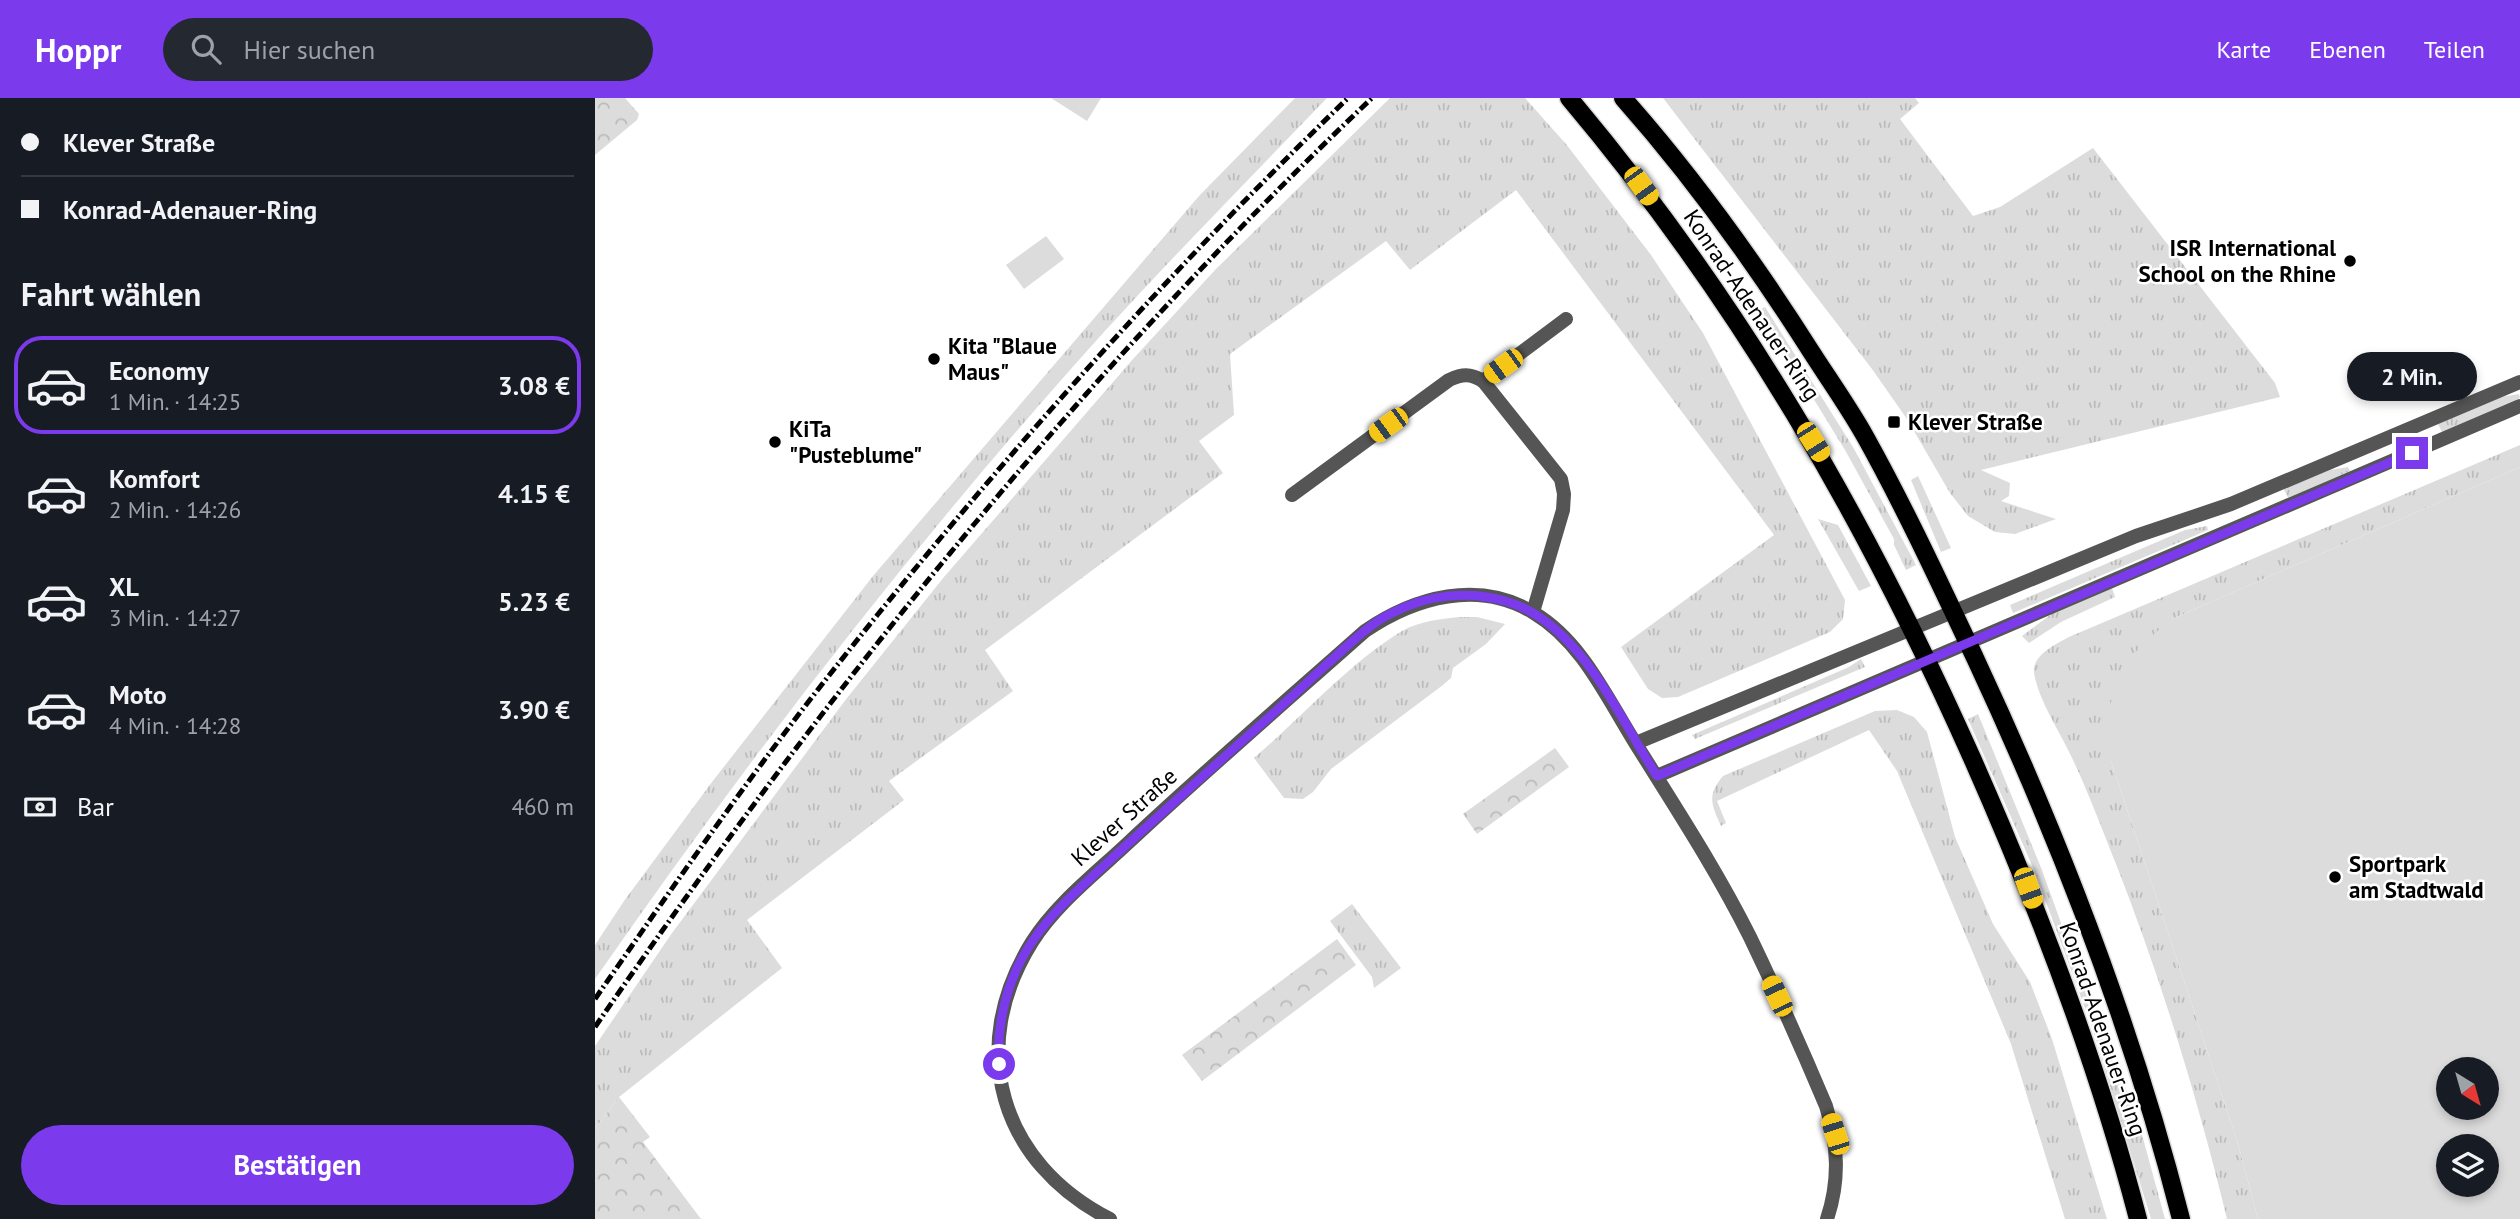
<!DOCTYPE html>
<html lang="de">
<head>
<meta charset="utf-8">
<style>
  :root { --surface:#171b24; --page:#242831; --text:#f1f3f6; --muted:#9ea1a6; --line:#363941; --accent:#7c3aed }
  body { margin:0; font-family:"PT Sans",sans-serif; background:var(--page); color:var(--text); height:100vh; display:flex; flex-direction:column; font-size:26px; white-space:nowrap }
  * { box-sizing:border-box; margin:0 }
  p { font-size:23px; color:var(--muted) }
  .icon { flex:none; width:38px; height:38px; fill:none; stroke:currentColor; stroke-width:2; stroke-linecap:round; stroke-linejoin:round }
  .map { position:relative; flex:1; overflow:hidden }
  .panel { display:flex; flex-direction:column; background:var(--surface); width:595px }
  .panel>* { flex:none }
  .hud { display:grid; align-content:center; height:154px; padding:0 21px; background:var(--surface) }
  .needle { width:46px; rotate:143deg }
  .buttons { position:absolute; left:1841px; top:959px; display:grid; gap:14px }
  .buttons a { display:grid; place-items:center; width:63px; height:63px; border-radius:50%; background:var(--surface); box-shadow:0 4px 10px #0003; font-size:35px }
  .end { position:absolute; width:32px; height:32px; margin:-16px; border:9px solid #7c3aed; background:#fff; box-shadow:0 0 0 4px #fff }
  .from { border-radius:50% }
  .bubble { position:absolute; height:49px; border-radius:24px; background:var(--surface); box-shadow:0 4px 10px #0003; font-size:23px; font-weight:700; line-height:49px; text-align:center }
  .car { position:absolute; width:21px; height:42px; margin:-21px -10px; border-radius:9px; box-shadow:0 0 5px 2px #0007; background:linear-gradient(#f5c518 24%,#345 0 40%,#f5c518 0 76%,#345 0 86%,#f5c518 0) }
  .hud b { display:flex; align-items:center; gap:24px; height:66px; font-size:26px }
  .hud b+b { border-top:2px solid var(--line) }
  .hud i { width:18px; height:18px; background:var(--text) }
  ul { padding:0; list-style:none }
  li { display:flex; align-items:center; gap:21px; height:98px; margin:0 14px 10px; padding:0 7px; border:4px solid transparent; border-radius:28px }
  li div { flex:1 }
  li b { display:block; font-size:26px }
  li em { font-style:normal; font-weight:700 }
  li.on { border-color:var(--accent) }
  li>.icon { width:63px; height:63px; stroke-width:1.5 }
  h2 { padding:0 21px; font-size:32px; line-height:84px }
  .pay { display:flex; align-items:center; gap:18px; height:77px; padding:0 21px; font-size:26px }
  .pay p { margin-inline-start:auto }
  .action { display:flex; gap:14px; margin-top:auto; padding:14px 21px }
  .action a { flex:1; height:80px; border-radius:42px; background:var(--accent); color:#fff; font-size:28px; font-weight:700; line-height:80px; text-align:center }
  header { display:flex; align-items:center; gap:42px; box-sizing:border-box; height:98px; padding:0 35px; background:var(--accent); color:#fff }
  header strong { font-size:33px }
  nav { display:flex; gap:38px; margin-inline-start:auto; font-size:24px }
  .search { width:490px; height:63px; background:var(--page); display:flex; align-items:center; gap:18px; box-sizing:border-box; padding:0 24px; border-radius:38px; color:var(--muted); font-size:26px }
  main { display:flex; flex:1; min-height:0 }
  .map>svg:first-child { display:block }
  .grass { fill:url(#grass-tufts) }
  .park { fill:url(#park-crowns) }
  .pitch { fill:#dcdcdc; fill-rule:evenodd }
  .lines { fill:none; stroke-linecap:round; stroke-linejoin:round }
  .primary-casing { stroke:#dbdbdb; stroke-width:21 }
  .minor { stroke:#555; stroke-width:14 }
  .primary { stroke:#000; stroke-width:18 }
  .rail { stroke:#000; stroke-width:5; stroke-dasharray:10 3.5 2 3.5; stroke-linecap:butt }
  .route { stroke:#7c3aed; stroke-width:9 }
  .poi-dot { fill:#000; stroke:#fff; stroke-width:2.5 }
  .labels { text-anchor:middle; stroke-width:5; stroke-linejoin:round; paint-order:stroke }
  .poi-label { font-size:23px; font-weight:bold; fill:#000; stroke:#fff; text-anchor:start }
  .street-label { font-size:23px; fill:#000; stroke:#fff }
</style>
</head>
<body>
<header>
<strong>Hoppr</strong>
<div class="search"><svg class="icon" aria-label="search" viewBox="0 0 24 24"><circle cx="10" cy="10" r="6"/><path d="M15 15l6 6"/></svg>Hier suchen</div>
<nav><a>Karte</a><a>Ebenen</a><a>Teilen</a></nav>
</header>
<main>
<section class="panel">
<div class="hud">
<b><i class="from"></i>Klever Straße</b>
<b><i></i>Konrad-Adenauer-Ring</b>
</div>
<h2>Fahrt wählen</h2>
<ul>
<li class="on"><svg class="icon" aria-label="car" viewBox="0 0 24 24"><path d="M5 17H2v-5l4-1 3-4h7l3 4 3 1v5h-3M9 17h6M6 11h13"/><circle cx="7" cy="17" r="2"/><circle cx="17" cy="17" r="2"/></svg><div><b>Economy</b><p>1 Min. · 14:25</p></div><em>3.08 €</em></li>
<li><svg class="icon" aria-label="car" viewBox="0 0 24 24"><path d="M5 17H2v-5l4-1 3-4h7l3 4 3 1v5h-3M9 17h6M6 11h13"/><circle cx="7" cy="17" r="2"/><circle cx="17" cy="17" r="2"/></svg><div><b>Komfort</b><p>2 Min. · 14:26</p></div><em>4.15 €</em></li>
<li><svg class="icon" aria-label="car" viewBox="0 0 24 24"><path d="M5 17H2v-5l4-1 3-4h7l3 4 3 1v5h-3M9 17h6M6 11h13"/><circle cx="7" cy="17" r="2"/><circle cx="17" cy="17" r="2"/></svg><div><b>XL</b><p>3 Min. · 14:27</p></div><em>5.23 €</em></li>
<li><svg class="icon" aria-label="car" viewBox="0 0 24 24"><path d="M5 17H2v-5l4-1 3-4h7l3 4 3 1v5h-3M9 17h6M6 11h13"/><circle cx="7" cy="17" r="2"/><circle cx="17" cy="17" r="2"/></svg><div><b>Moto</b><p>4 Min. · 14:28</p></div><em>3.90 €</em></li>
</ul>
<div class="pay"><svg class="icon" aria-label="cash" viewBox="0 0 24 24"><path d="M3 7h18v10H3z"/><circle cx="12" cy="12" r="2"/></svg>Bar<p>460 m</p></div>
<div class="action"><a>Bestätigen</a></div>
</section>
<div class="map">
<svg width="1925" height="1121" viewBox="0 0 1925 1121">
  <defs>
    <pattern id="grass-tufts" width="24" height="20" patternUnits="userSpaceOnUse" patternTransform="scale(1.75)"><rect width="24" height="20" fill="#dcdcdc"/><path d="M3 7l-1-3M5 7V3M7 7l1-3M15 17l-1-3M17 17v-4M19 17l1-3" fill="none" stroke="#bbb"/></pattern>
    <pattern id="park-crowns" width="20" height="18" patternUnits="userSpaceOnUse" patternTransform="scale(1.75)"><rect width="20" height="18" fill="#dcdcdc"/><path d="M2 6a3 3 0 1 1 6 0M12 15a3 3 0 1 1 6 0" fill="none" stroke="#bbb"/></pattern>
  </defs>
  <rect width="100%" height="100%" fill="#fff"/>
  <g class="grass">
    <path d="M700,0h32c-75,78 -150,154 -223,234 -184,204 -352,421 -509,647v-34l29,-44 88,-119 161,-206 326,-380z"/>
    <path d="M795,0h135l41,46 85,111 52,78 142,267 -2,19 -13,13 -152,65 -16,1 -14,-9 -27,-42 153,-112 -258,-345 -106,80 -24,-29 -156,113 4,61 -35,26 24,32 -238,177 28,41 -124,90 15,19 -157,120 35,48 -163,129 -24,32v-83l77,-113 175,-235 97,-121 189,-218 83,-90z"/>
    <path d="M1068,0h252l4,5 -19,16 73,97 27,-9 93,-59 182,235 5,14 -299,73 29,13 -1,13 -8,5 55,18 -41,15 -20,-2 -27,-16 -18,-23 -43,-74 -35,-50z"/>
    <path d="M1170,209l88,140 63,118 -10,5 -12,-25v-6l-49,-89 -86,-140z"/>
    <path d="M1924,296l1,4 -78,34 -4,-8 63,-27z"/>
    <path d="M1925,347v22l-348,152 -61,142 127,383 20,75h-31c-29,-120 -66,-240 -111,-355 -14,-35 -27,-70 -43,-104 -12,-27 -34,-58 -39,-87 -2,-18 22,-29 35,-36z"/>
    <path d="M1753,369l2,4 -62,27 -4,-9 46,-19z"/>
    <path d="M1323,378l33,72 -10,4 -30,-72z"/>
    <path d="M1223,421l20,6 33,61 -12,5z"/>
    <path d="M1612,428l1,4 -195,83 -3,-8 175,-75z"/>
    <path d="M1517,490l3,9 -54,25 -32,21 -7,-7 31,-23z"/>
    <path d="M864,519h18l28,7 -19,20 -33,24 -2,10 -8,7 -112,84 -18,23 -10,7 -19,-1 -30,-40c47,-40 95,-95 148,-127 18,-10 38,-12 57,-14z"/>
    <path d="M1266,561l4,8 -170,72 -3,-4 157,-68z"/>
    <path d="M1302,612l17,7 13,15 28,105 38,87 37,58 22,57 55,180h-42l-54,-175 -114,-273 -28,-41 -152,71 9,22 -5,3c-10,-22 -14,-31 2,-50l152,-65z"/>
    <path d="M1383,616l64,156 57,159 36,80 30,110h-14l-58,-189 -58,-158 -67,-153z"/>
    <path d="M757,806l49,64 -27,20 -2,-11 -42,-56z"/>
  </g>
  <g class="park">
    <path d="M0,0h30l14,16 -2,6 -42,35z"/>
    <path d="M960,650l14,19 -92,67 -14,-20z"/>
    <path d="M742,841l19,26 -154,116 -20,-26z"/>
    <path d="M24,999l31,40 -7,5 58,77h-106v-90z"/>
  </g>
  <g class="pitch">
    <path d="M456,0h50l-14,23z"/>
    <path d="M451,138l18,23 -40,30 -18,-24z"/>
    <path d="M1925,369v752h-262l-20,-75 -127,-383c-6,-75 3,-95 61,-142zM1853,971h39v39h-39zM1853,1048h39v39h-39z"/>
  </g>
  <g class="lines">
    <defs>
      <g id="primary">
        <path d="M974,0c171,203 295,418 403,660 66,149 125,303 166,461"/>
        <path d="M1028,0c70,79 132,165 189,255 18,28 38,56 54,85 40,72 75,148 110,222 84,180 156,366 205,559"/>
      </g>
    </defs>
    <use href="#primary" class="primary-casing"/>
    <g class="minor">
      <path d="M697,397l157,-115c13,-6 21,-7 34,1"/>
      <path d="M938,514l30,-102 1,-16 -3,-15 -78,-98 83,-62"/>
      <path d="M1041,645l500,-207 95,-32 289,-122"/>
      <path d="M1062,678l863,-370"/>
      <path d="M515,1121c-110,-56 -144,-171 -78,-277 24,-38 63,-68 96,-99 77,-72 158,-142 237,-212 50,-34 114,-52 169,-18 47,28 72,83 100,128 40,64 82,128 116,196 27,56 52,112 76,169 12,39 14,74 1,113"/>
    </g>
    <use href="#primary" class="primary"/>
    <g class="rail">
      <path d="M0,901c75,-108 150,-217 232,-321 161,-204 334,-399 521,-580"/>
      <path d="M0,929c229,-333 483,-650 777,-929"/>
    </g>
  </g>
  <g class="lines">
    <path class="route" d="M404,966c-3,-43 10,-90 35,-125 20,-29 47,-52 73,-76 41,-38 83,-75 125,-113 32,-28 63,-56 94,-85 21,-18 41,-40 66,-52 35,-18 75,-23 113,-12 74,20 113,115 152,175l755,-323"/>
  </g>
  <g class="poi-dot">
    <circle cx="1755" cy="163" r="7"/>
    <circle cx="339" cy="261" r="7"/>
    <rect x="1292" y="317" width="14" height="14" rx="3.5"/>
    <circle cx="180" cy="344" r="7"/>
    <circle cx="1740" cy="779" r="7"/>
  </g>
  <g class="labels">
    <g class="poi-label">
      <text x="1741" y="158" text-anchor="end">ISR International<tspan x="1741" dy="26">School on the Rhine</tspan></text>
      <text x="353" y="256">Kita "Blaue<tspan x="353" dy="26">Maus"</tspan></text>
      <text x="1313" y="332">Klever Straße</text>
      <text x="194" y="339">KiTa<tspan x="194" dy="26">"Pusteblume"</tspan></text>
      <text x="1754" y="774">Sportpark<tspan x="1754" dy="26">am Stadtwald</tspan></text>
    </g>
    <g class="street-label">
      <text transform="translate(1157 207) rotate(56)" y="8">Konrad-Adenauer-Ring</text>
      <text transform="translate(529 719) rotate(-42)" y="8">Klever Straße</text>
      <text transform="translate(1508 931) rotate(71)" y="8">Konrad-Adenauer-Ring</text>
    </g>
  </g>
</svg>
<div class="buttons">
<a><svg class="needle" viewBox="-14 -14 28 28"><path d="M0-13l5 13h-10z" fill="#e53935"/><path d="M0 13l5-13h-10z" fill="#9ea1a6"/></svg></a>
<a><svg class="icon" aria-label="layers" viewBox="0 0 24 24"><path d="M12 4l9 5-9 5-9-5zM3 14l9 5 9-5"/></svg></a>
</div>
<i class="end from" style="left:404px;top:966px"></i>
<i class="end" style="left:1817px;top:355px"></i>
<div class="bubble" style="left:1752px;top:254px;width:130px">2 Min.</div>
<i class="car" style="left:1046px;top:88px;rotate:144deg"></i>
<i class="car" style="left:908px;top:268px;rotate:234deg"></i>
<i class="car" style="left:793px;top:327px;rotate:234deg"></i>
<i class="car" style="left:1218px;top:344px;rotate:148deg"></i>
<i class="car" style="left:1433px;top:790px;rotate:160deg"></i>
<i class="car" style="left:1182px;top:898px;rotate:335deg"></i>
<i class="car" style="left:1240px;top:1036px;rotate:342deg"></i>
</div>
</main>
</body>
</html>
